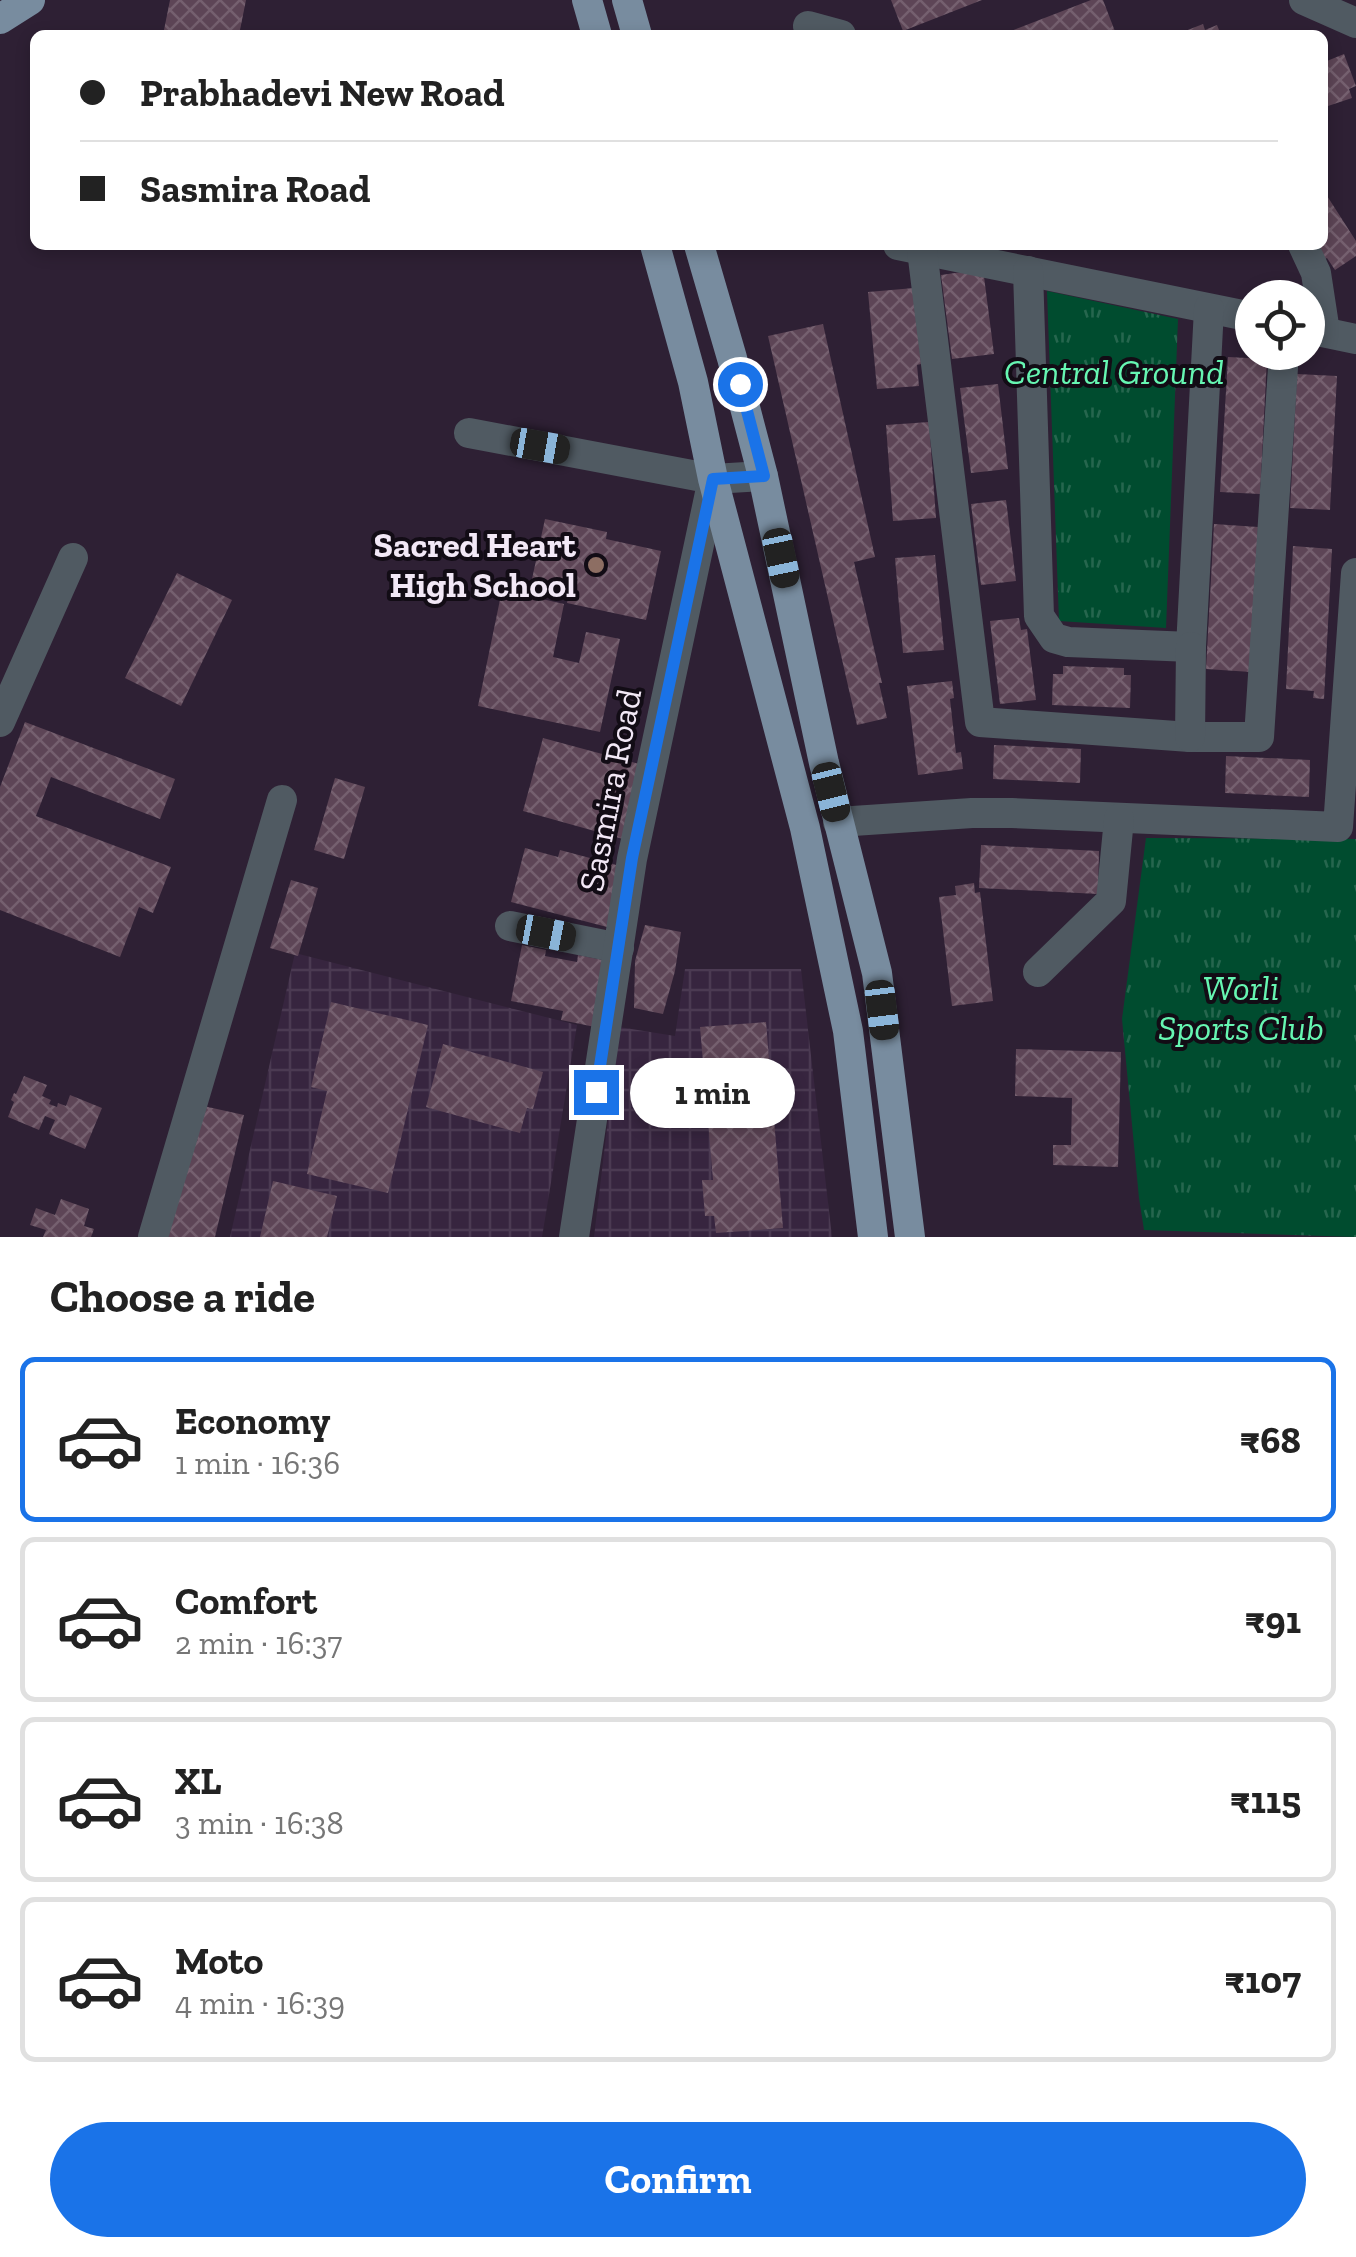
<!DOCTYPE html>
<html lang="en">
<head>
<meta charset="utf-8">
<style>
  :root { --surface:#fff; --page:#f2f2f2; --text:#222; --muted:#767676; --line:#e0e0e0; --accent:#1a73e8 }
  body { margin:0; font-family:"Zilla Slab",serif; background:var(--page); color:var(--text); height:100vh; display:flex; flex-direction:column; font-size:38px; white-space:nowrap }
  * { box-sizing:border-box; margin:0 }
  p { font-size:32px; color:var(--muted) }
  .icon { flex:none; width:55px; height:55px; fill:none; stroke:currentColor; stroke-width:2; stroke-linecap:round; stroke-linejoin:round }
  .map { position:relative; height:1237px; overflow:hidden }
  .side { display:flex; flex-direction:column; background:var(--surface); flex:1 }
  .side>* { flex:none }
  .guide { position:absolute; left:30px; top:30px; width:1298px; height:220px; border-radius:15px; box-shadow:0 5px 15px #0003; display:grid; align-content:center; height:220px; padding:0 50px; background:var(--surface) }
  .tools { position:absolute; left:1235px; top:280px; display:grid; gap:20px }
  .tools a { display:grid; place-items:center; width:90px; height:90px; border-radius:50%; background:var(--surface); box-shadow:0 5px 15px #0003; font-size:50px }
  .end { position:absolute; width:45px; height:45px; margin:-22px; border:12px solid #1a73e8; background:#fff; box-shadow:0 0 0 5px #fff }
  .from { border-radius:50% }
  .bubble { position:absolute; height:70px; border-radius:35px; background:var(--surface); box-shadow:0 5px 15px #0003; font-size:32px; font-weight:700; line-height:70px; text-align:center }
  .car { position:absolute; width:30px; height:60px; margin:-30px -15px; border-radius:12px; box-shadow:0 0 8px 2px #0007; background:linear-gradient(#222 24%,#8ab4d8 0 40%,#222 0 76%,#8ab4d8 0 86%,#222 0) }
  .guide b { display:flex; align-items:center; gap:35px; height:95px; font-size:38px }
  .guide b+b { border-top:2px solid var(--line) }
  .guide i { width:25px; height:25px; background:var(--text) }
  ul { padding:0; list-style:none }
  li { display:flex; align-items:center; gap:30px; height:165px; margin:0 20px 15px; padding:0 30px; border:5px solid var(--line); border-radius:15px }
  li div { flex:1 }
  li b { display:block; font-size:38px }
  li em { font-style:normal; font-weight:700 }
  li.on { border-color:var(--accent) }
  li>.icon { width:90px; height:90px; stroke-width:1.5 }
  h2 { padding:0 50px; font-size:45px; line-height:120px }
  .action { display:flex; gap:20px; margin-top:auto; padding:20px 50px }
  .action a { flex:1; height:115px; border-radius:60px; background:var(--accent); color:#fff; font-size:40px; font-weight:700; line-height:115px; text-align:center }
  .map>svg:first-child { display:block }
  .industrial { fill:url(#industrial-grid) }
  .park { fill:url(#park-tufts) }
  .building { fill:url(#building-cross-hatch) }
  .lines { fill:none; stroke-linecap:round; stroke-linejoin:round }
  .minor { stroke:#505a62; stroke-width:30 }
  .major { stroke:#788c9f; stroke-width:30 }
  .route { stroke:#1a73e8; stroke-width:12 }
  .education-dot { fill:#8d6e63; stroke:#120c15; stroke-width:4 }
  .labels { text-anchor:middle; stroke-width:8; stroke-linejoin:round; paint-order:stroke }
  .park-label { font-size:35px; font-style:italic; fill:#66f6b2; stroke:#120c15 }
  .poi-label { font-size:35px; font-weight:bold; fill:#f2e8f6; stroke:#120c15; text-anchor:end }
  .street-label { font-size:35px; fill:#f2e8f6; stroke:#120c15 }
</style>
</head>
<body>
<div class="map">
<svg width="1356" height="1237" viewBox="0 0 1356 1237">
  <defs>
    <pattern id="industrial-grid" width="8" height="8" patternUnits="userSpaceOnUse" patternTransform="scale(2.5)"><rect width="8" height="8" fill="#37253f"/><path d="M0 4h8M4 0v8" fill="none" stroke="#4b3a52"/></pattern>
    <pattern id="park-tufts" width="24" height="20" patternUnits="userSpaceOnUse" patternTransform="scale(2.5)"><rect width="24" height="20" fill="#004c2f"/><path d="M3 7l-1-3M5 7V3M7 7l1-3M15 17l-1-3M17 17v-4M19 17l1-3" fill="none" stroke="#26664e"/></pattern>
    <pattern id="building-cross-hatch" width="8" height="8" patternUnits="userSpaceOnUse" patternTransform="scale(2.5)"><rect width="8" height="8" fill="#5d4556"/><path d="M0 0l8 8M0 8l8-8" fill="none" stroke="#75606f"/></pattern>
  </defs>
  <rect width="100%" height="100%" fill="#2e2034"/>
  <g class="industrial">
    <path d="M295,953l282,72 -35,212h-312z"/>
    <path d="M685,969h116l31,268h-238l25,-210 56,9z"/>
  </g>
  <g class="park">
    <path d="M1047,291l131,28 -12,309 -107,-7z"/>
    <path d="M1146,838l210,1v398l-212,-7 -5,-32 -17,-179z"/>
  </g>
  <g class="building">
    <path d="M170,0h76l-7,35h-76z"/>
    <path d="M891,0h91l-79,31z"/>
    <path d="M1091,0h12l13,34 -103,1 -2,-4z"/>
    <path d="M1203,24l2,6 12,-5 4,10h-46z"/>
    <path d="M1344,54l12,32 -7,3 3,9 -30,10v-45z"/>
    <path d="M1322,188l34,53v15l-21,14 -8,-12 -5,3 -10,-16h10z"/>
    <path d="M983,269l11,85 -42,5 -11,-84z"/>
    <path d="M914,288l7,76 -4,1 2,21 -42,3 -9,-97z"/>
    <path d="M823,324l52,233 -21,5 28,121h-3l8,35 -30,7 -89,-389z"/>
    <path d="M1228,357l39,2 -7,135 -40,-2z"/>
    <path d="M1297,374l40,2 -7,134 -40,-2z"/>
    <path d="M998,384l10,85 -37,4 -11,-85z"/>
    <path d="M929,422l7,96 -43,3 -7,-96z"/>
    <path d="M1006,500l10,81 -35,4 -10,-81z"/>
    <path d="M545,519l62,13 -1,7 55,12 -15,69 -79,-17 3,-16 -38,-8z"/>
    <path d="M1214,524l44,3 -7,145 -45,-3z"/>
    <path d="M1293,546l39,3 -8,150 -11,-1 1,-7 -28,-2z"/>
    <path d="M935,555l9,95 -41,3 -8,-95z"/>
    <path d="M177,573l55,27 -51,106 -56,-28z"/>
    <path d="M502,590l62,14 -11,53 26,6 7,-31 34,7 -20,93 -122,-26z"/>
    <path d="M1019,618l2,12 6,-1 9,71 -36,4 -10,-83z"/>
    <path d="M1063,666l61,2v7h7l-1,33 -78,-3 1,-31h10z"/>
    <path d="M952,681l2,17 -4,1 6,54 5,-1 2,17 -45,6 -11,-89z"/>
    <path d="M25,722l150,57 -15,40 -109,-42 -15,39 135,51 -18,46 -14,-6 -19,50 -120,-47v-123z"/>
    <path d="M543,738l100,27 -20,74 -100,-28z"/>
    <path d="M994,745l87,4 -1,34 -87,-4z"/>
    <path d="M1226,756l84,4 -1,37 -84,-4z"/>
    <path d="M335,778l30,9 -21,72 -30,-9z"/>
    <path d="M981,845l118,6 -1,43 -119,-6z"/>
    <path d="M525,848l33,9 2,-7 30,8 -2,6 20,5 2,-6 12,4 -15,60 -96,-25z"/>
    <path d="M291,880l27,8 -20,68 -28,-8z"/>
    <path d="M974,883l1,10 5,-1 13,109 -41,5 -13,-109 17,-2 -1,-9z"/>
    <path d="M645,925l36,7 -6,39 -12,43 -29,-6 1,-47z"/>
    <path d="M522,945l24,5 -1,6 32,6 1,-7 30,6 -13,66 -34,-7 2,-9 -52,-10z"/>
    <path d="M331,1002l97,23 -40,168 -81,-19 20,-83 -16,-4z"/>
    <path d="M766,1022l17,206 -67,5 -2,-17h-9l-3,-36h11l-13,-153z"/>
    <path d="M443,1044l100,28 -10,37 -6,-1 -7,25 -94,-26z"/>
    <path d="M1016,1049l105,3 -3,115 -65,-2v-20h18l1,-47 -57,-2z"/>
    <path d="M24,1076l23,9 -5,11 9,4 -2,4 8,3 1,-4 8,3 4,-11 32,13 -17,41 -36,-15 6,-14 -10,-4 -6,14 -31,-13 6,-15 -3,-2 3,-7 2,1z"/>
    <path d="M199,1105l45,10 -29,122h-47z"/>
    <path d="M273,1181l64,15 -10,41h-67z"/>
    <path d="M61,1199l28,10 -5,17 10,3 -3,8h-48l3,-7 -16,-5 6,-17 19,7z"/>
  </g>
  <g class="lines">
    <g class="minor">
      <path d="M1304,0l52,23"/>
      <path d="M808,26l33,9"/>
      <path d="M898,245l354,72"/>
      <path d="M1303,245l13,28 9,59"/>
      <path d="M922,250l58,472 210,15h69l25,-385"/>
      <path d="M1028,271l11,345 15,22 14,4 123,5 18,-338"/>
      <path d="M1308,329l48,10"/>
      <path d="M469,433l244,46 50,-3"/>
      <path d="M0,722l73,-164"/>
      <path d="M1190,737l1,-90"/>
      <path d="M838,822l134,-9h40l326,14 18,-254"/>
      <path d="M510,926l109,22"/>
      <path d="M1038,972l73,-71 8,-82"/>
      <path d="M153,1237l129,-437"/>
      <path d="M574,1237l58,-378 81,-380"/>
    </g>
    <g class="major">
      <path d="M587,0l10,35"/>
      <path d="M627,0l10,35"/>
      <path d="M0,19l30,-19"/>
      <path d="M655,245l38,137 20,97 92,349 43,203 25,206"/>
      <path d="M699,245l33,113 31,118 61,287 53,210 33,264"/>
    </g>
  </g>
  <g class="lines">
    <path class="route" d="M596,1092l36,-234 81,-379 51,-3 -24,-92"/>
  </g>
  <circle class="education-dot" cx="596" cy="565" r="10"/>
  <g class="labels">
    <g class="park-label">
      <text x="1114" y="384">Central Ground</text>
      <text x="1241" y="1000">Worli<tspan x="1241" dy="40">Sports Club</tspan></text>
    </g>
    <g class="poi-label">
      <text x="576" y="557">Sacred Heart<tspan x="576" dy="40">High School</tspan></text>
    </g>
    <g class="street-label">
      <text transform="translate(610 790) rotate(-79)" y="12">Sasmira Road</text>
    </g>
  </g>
</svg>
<div class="tools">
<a><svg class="icon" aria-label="locate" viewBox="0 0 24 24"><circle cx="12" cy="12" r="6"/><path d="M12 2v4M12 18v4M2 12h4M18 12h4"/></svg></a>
</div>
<i class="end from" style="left:740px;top:384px"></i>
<i class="end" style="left:596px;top:1092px"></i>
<div class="bubble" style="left:630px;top:1058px;width:165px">1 min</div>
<i class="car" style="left:540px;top:446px;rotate:100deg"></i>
<i class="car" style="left:781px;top:558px;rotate:168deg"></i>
<i class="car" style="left:831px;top:792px;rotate:166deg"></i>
<i class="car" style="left:546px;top:933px;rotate:101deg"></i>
<i class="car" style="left:882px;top:1010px;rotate:173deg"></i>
<div class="guide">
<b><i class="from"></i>Prabhadevi New Road</b>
<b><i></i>Sasmira Road</b>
</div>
</div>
<section class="side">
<h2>Choose a ride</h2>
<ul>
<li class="on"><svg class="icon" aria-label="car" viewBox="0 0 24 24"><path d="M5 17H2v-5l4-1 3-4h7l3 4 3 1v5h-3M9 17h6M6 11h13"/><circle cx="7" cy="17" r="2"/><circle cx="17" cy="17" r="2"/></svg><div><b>Economy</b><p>1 min · 16:36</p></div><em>₹68</em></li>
<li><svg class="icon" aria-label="car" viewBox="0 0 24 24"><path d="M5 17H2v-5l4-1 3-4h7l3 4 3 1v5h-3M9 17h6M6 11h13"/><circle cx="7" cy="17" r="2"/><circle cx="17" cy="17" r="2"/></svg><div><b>Comfort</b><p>2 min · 16:37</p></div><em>₹91</em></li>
<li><svg class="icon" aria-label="car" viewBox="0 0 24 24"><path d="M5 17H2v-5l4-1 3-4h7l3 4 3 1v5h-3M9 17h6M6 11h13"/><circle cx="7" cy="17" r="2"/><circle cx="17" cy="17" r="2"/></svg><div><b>XL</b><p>3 min · 16:38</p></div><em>₹115</em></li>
<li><svg class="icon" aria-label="car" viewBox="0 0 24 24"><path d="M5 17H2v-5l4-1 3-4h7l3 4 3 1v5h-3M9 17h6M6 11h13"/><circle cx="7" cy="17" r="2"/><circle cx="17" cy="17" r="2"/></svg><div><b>Moto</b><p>4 min · 16:39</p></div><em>₹107</em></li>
</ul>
<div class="action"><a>Confirm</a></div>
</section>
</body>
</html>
